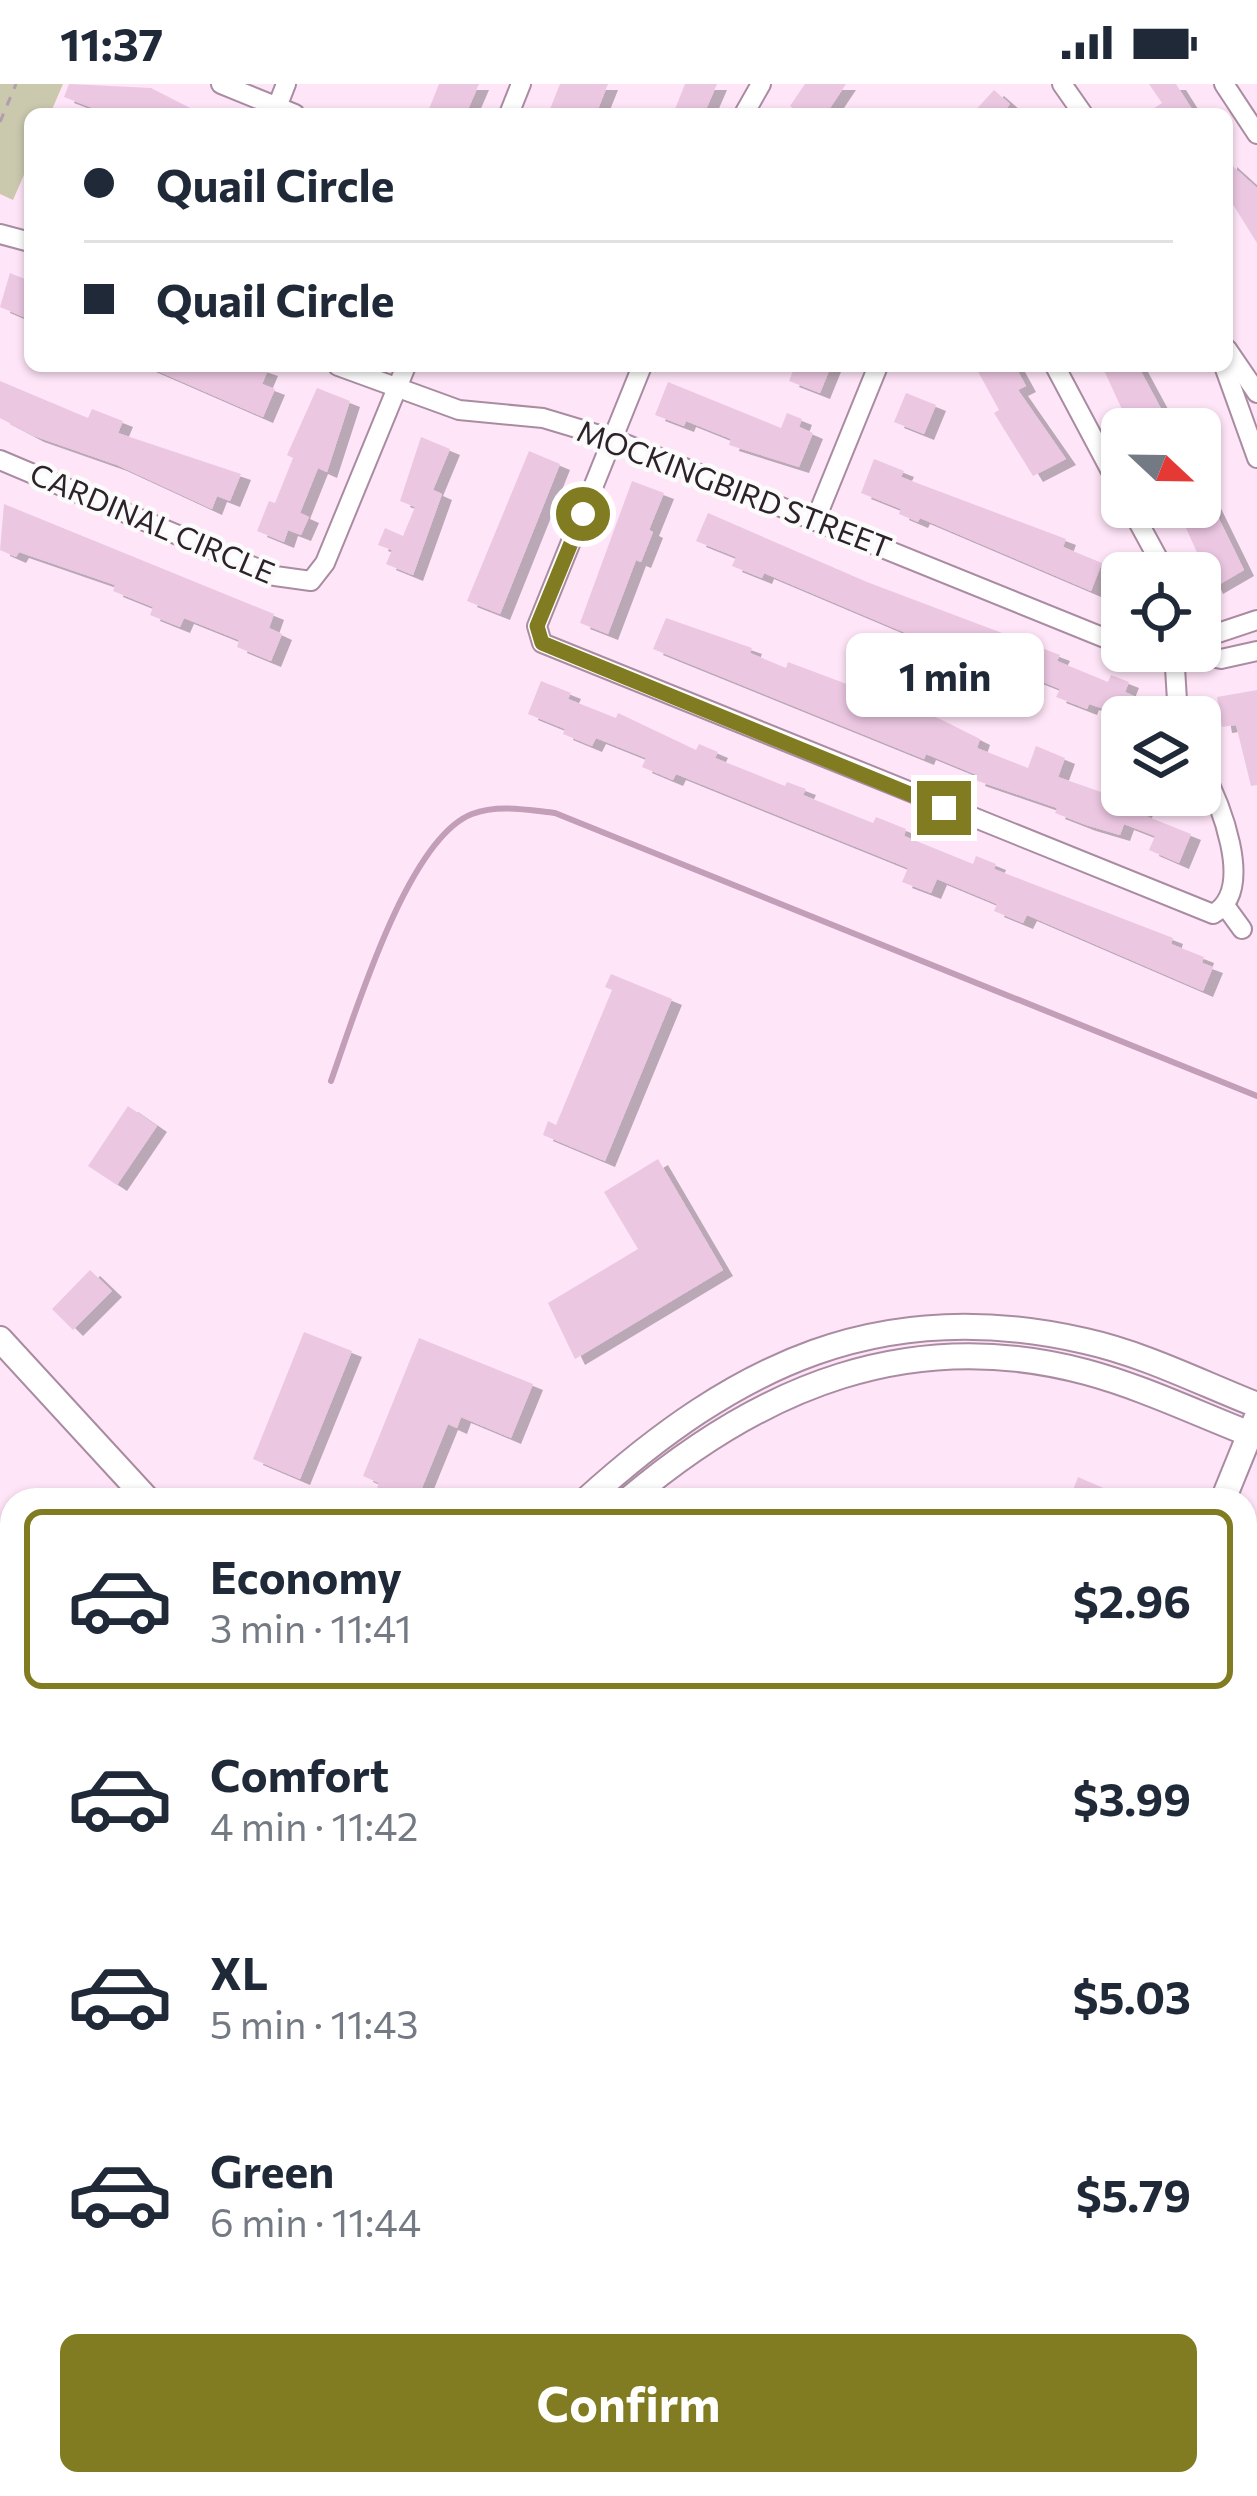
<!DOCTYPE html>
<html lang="en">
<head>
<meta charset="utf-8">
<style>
  :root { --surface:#fff; --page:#f6f6f7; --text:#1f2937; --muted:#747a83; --line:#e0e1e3; --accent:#817b21 }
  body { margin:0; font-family:Commissioner,sans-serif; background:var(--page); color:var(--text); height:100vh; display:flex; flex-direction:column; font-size:45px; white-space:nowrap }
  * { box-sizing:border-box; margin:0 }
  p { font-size:39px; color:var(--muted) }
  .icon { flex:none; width:66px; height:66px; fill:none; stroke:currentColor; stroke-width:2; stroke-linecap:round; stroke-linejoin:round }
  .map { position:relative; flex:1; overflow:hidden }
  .drawer { position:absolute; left:0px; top:1404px; width:1257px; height:1008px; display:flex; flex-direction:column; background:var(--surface); border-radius:36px 36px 0 0; box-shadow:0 3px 9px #0004 }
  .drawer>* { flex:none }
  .guide { position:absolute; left:24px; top:24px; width:1209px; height:264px; border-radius:18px; box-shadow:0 3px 9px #0004; display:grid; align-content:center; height:264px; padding:0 60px; background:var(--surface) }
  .needle { width:78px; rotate:112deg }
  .tools { position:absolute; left:1101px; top:324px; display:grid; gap:24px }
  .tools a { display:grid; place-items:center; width:120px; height:120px; border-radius:18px; background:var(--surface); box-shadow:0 3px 9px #0004; font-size:60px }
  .end { position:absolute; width:54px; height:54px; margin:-27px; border:15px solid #817b21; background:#fff; box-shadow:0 0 0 6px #fff }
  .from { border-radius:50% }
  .bubble { position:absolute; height:84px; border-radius:18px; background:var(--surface); box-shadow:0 3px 9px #0004; font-size:39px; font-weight:700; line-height:84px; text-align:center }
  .guide b { display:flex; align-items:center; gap:42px; height:114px; font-size:45px }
  .guide b+b { border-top:3px solid var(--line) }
  .guide i { width:30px; height:30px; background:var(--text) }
  ul { padding:21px 0 0; list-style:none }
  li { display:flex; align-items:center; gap:36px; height:180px; margin:0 24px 18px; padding:0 36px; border:6px solid transparent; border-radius:18px }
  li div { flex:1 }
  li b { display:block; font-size:45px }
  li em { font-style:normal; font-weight:700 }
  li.on { border-color:var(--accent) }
  li>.icon { width:108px; height:108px; stroke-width:1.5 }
  .cta { display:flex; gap:24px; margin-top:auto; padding:24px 60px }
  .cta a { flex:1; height:138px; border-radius:18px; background:var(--accent); color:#fff; font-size:48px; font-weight:700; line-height:138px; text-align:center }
  .status { display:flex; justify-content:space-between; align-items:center; height:84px; padding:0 60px; background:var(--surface); direction:ltr }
  .status svg { height:33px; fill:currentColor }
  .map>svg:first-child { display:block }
  .green { fill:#cac9ae }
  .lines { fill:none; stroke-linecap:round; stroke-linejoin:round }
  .stream { stroke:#c29eb8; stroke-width:6 }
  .building { fill:#ecc7e2; filter:url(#shadow) }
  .minor-tunnel { stroke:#d5becf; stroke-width:18; stroke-dasharray:18 9; stroke-linecap:butt }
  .minor-casing { stroke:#aa8ca2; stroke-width:22 }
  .major-casing { stroke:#aa8ca2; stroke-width:28 }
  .highway-casing { stroke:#aa8ca2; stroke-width:32 }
  .path { stroke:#b19dab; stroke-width:3; stroke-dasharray:9 9; stroke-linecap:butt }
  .minor { stroke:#fff; stroke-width:18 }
  .major { stroke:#fff; stroke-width:24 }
  .highway { stroke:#fff; stroke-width:27 }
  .rail-casing { stroke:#786874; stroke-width:10 }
  .rail { stroke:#fbfbfb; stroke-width:6; stroke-dasharray:18; stroke-linecap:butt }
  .route { stroke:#817b21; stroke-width:15 }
  .labels { text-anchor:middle; stroke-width:9; stroke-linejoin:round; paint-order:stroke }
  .street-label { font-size:30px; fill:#2d222a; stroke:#fbfbfb }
</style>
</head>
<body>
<div class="status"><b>11:37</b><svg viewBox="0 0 49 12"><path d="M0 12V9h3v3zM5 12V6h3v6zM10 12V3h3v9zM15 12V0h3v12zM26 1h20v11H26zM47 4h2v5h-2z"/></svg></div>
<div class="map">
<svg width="1257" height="2412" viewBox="0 0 1257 2412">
  <defs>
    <filter id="shadow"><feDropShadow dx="10" dy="6" stdDeviation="0" flood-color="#0004"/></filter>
  </defs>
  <rect width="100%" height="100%" fill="#ffe5f8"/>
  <path class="green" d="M0,0h63l-13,30h-20v47l-17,39 -13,-6z"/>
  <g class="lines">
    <path class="stream" d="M331,997c23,-64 76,-242 141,-267 26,-10 56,-4 83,-1l702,283"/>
  </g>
  <g class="building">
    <path d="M69,0l82,4 51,26h-94l-44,-17z"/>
    <path d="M439,0h40l-13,30h-39z"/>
    <path d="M560,0h48l-12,30 -46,-5z"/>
    <path d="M685,0h32l-13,30h-31z"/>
    <path d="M805,0h41l-20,30h-24l-12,-8z"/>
    <path d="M1149,0h27l19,30h-50l17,-11z"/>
    <path d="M994,6l16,14 -8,10h-30z"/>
    <path d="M1227,77l30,27v55l-30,-48z"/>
    <path d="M10,189l20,8 -4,37 -26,-11z"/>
    <path d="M146,282h110l12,4 -6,14 13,5 -12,28z"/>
    <path d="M795,282h36l-11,27 -31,-12z"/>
    <path d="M975,282h40l11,20 -8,4 48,69 -33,17 -39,-63 5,-3z"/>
    <path d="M1102,282h36l34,63h-41z"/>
    <path d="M0,297l88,37 4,-9 31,12 -5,12 123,41 -11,27 -13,-5 -5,13 -95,-44 -83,-29 -34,-18z"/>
    <path d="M668,298l113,46 6,-15 15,6 -3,8 14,6 -14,34 -70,-22 2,-6 -45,-18 -2,5 -29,-11z"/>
    <path d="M317,304l33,13 -23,71 -9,-4 -18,45 9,4 -8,18 -13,-5 -4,12 -27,-11 12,-30 6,2 18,-45 -6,-3z"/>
    <path d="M906,309l30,12 -12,29 -30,-12z"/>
    <path d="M421,353l29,12 -17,41 9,4 -29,81 -27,-11 6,-14 -14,-5 7,-17 18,8 12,-29 -15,-6z"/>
    <path d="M529,367l31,13 -60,150 -33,-13z"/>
    <path d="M874,375l30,12 -3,6 165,62 -3,8 39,16 -11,28 -171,-73 -2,4 -19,-8 2,-5 -40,-16z"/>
    <path d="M1200,396l44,90 -31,18 -32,-71 19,-10z"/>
    <path d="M632,397l32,12 -15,37 4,2 -12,30 -5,-2 -28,74 -28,-11z"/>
    <path d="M4,420l270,110 -5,14 13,6 -11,27 -34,-14 2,-7 -55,-22 -4,9 -30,-12 3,-8 -40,-16 2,-6 -96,-33 -3,5 -16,-7z"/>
    <path d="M708,429l159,69 193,73 -3,6 51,21 3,-7 18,7 -4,10 11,5 -8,20 -39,-13 -2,5 -31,-12 4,-8 -52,-21 -3,7 -241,-102 -2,5 -30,-12 4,-9 -40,-16z"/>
    <path d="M666,534l86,30 -2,5 36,15 2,-6 152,57 40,20 -3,9 51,20 8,-22 29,12 -7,19 86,30 -3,7 50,20 -12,29 -30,-13 6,-14 -31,-12 -4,11 -34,-10 -31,-12 2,-5 -82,-28 2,-5 -51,-21 -2,5 -271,-110z"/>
    <path d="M541,597l30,12 -3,6 48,19 2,-5 78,37 3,-6 19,8 -3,6 70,28 2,-4 19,7 -3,6 70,28 3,-6 30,12 -2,7 69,28 3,-8 20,8 -2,5 179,69 -2,6 33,13 -2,6 11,4 -10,24 -176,-76 -4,8 -29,-12 3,-7 -60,-25 -6,14 -29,-11 6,-14 -232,-94 -3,6 -31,-13 4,-9 -50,-20 -4,8 -29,-12 2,-5 -37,-15z"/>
    <path d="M1257,606v95l-6,1 -15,-61 -14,2 -5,-30z"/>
    <path d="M611,890l61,25 -67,162 -62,-26 5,-14 8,4 56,-135 -7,-3z"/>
    <path d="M128,1022l29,20 -40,59 -29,-19z"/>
    <path d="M658,1075l65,111 -148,89 -27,-56 90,-54 -34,-57z"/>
    <path d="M90,1186l22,21 -39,39 -21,-21z"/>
    <path d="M304,1248l48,19 -52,128 -47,-20z"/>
    <path d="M419,1254l114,46 -22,54 -50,-21 -4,11 -9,-4 -31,76h-19l-22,-9 3,-8 -16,-7z"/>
    <path d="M1078,1393l53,23h-62z"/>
  </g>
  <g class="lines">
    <path class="minor-tunnel" d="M600,2400l26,12"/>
    <defs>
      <g id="minor">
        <path d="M221,0l74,30"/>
        <path d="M1062,0l21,30"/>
        <path d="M1224,0l33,50"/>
        <path d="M277,23l9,-23"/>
        <path d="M509,30l12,-30"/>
        <path d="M744,30l17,-30"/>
        <path d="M0,150l30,8"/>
        <path d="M1227,265l30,44"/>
        <path d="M338,282l121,44 84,8 70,21 509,206"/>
        <path d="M642,282l-105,260 5,17 671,271c44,-24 6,-114 -13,-149"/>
        <path d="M1055,282l67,126"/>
        <path d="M1224,282l33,92"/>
        <path d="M0,376l275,116 36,5 14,-18 81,-197"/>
        <path d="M1130,423l36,66"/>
        <path d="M815,437l63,-155"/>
        <path d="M1200,555l57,-19"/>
        <path d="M1174,567l4,66"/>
        <path d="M1177,567l44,8 36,-8"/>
        <path d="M1226,823l16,22"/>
        <path d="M1246,2227l11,9"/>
        <path d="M1245,2288l12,5"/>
        <path d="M438,2400l18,12"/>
        <path d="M370,2412l7,-12"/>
        <path d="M680,2412l6,-12"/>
      </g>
      <g id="major">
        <path d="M0,1255l148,161"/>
        <path d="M586,1416c149,-135 295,-206 499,-159 59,13 116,42 172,64"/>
        <path d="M628,1416c133,-113 282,-175 458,-128 56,15 110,41 164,62"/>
        <path d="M1223,1416l33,-81"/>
        <path d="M792,2412l5,-12"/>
        <path d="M845,2412l5,-12"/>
      </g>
      <g id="highway">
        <path d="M0,1818l12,6"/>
        <path d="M0,1872l12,6"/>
        <path d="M1245,2383l12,6"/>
        <path d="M1169,2400l26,12"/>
      </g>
    </defs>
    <use href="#minor" class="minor-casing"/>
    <use href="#major" class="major-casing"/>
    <use href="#highway" class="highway-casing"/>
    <path class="path" d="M0,38l16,-38"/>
    <use href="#minor" class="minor"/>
    <use href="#major" class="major"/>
    <use href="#highway" class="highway"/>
    <defs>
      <g id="rail">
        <path d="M0,2268l12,8"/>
        <path d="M184,2400l17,12"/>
      </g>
    </defs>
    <use href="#rail" class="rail-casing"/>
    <use href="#rail" class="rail"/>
  </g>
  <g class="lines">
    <path class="route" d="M583,430l-46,112 5,17 402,165"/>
  </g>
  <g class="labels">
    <g class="street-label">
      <text transform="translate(734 406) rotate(21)" y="10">MOCKINGBIRD STREET</text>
      <text transform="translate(152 440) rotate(23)" y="10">CARDINAL CIRCLE</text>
    </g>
  </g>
</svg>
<div class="tools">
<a><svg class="needle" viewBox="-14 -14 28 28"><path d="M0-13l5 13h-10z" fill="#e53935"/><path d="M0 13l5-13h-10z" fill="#747a83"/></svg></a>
<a><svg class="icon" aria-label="locate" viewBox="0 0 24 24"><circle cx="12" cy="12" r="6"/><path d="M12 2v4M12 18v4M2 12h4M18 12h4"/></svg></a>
<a><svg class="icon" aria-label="layers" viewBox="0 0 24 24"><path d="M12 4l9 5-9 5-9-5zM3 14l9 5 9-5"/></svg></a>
</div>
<i class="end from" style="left:583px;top:430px"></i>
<i class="end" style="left:944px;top:724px"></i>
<div class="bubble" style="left:846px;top:549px;width:198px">1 min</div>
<div class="guide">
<b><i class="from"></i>Quail Circle</b>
<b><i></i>Quail Circle</b>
</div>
<section class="drawer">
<ul>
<li class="on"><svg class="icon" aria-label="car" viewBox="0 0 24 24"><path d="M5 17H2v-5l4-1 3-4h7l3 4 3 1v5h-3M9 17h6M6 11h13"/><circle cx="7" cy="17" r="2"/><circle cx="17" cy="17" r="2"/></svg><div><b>Economy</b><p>3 min · 11:41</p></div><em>$2.96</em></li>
<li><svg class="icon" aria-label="car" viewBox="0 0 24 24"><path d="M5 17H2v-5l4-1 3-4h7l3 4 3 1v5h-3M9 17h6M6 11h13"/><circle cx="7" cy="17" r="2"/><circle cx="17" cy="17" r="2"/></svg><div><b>Comfort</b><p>4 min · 11:42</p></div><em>$3.99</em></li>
<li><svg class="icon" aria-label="car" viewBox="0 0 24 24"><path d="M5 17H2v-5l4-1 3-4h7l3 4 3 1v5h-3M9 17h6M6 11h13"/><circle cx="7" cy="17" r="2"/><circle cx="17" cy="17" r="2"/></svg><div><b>XL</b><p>5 min · 11:43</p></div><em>$5.03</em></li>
<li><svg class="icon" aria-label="car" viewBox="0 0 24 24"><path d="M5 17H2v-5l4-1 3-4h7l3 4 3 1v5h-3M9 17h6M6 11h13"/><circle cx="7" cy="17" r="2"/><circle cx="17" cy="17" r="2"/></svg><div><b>Green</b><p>6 min · 11:44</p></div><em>$5.79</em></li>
</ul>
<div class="cta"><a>Confirm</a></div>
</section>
</div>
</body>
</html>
